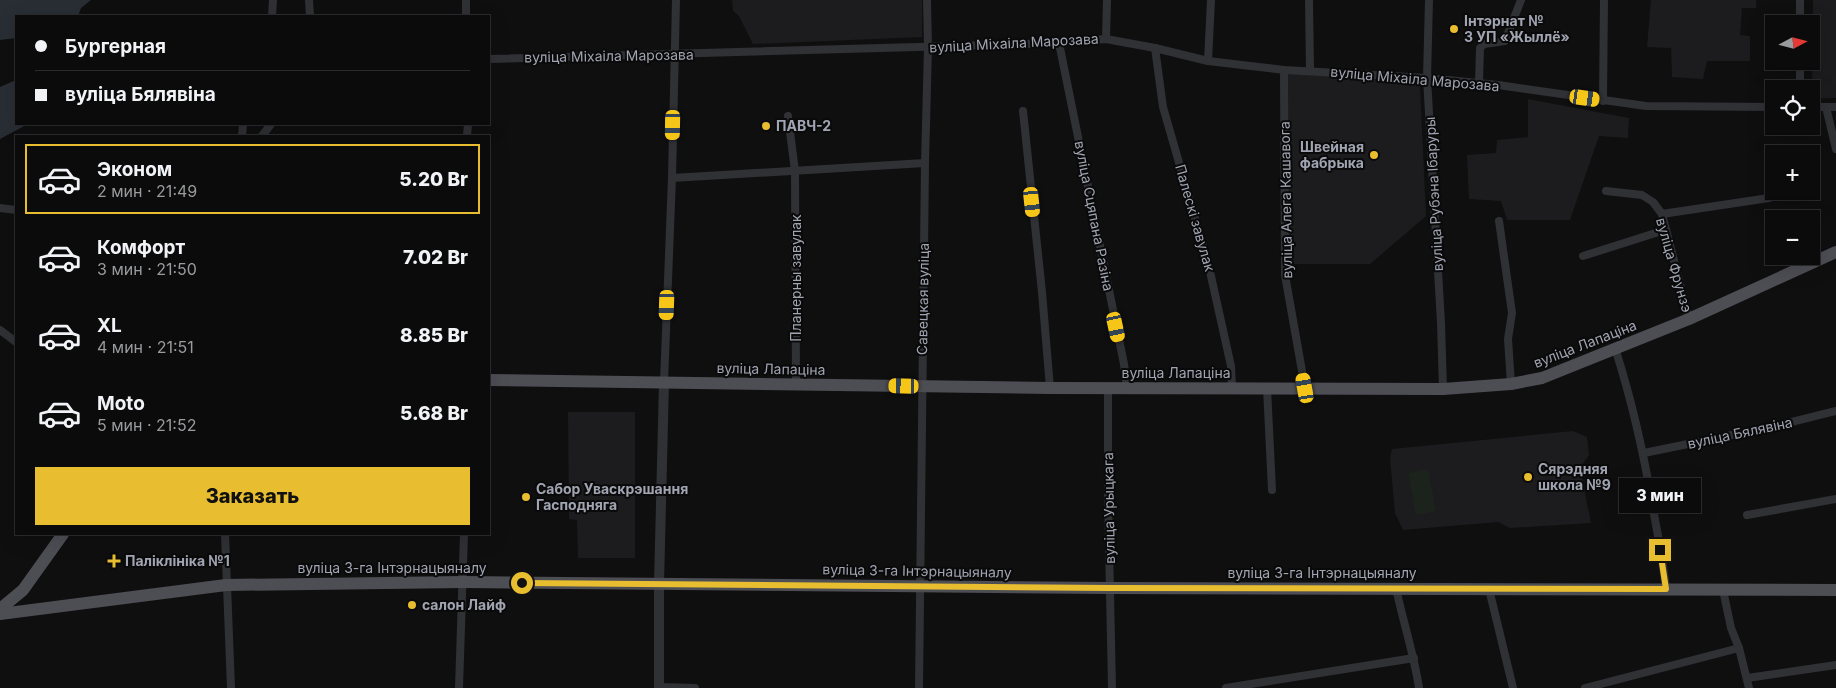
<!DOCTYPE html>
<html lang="ru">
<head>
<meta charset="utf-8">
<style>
  :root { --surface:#0b0b0c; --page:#19191a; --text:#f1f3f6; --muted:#9a9b9d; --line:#2b2b2d; --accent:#e8be30 }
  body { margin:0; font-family:Inter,sans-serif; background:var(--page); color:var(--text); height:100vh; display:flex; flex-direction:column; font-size:19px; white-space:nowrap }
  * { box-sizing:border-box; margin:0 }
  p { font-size:16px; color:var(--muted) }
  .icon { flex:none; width:28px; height:28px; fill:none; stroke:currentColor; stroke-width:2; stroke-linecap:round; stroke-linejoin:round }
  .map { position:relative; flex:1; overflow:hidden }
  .drawer { position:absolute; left:15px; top:135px; width:475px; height:400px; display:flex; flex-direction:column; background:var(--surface); border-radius:0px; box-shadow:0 5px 20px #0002,0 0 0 1px var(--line) }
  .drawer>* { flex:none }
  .hud { position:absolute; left:15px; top:15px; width:475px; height:110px; border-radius:0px; box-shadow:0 5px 20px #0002,0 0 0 1px var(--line); display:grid; align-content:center; height:110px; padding:0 20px; background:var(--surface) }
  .needle { width:32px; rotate:83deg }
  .buttons { position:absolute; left:1765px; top:15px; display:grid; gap:10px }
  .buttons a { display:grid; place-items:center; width:55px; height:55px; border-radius:0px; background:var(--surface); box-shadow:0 5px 20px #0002,0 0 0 1px var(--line); font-size:25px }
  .end { position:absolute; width:22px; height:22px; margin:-11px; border:6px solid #e8be30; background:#111; box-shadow:0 0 0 2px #111 }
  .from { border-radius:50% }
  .bubble { position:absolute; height:35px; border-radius:0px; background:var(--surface); box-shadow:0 5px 20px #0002,0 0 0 1px var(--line); font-size:16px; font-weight:800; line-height:35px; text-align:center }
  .car { position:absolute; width:15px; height:30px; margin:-15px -8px; border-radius:6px; box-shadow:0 0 4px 1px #0007; background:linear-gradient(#f5c518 24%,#345 0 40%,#f5c518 0 76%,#345 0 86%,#f5c518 0) }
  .hud b { display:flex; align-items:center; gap:18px; height:48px; font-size:19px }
  .hud b+b { border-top:1px solid var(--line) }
  .hud i { width:12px; height:12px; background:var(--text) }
  ul { padding:9px 0 0; list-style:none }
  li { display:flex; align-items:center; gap:15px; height:70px; margin:0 10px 8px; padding:0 10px; border:2px solid transparent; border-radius:0px }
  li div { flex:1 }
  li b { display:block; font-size:19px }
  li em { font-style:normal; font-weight:800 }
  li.active { border-color:var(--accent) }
  li>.icon { width:45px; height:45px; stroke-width:1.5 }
  .primary-button { display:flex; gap:10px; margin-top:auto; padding:10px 20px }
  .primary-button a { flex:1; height:58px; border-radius:0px; background:var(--accent); color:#111; font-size:20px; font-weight:800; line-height:58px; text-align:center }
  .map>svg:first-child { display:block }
  .built { fill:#1c1b1d }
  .green { fill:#1c231d }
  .water { fill:#292e35 }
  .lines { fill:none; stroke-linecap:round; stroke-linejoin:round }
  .minor { stroke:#303135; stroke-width:8 }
  .tertiary { stroke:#303135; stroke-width:10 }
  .primary { stroke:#4d4d54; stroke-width:12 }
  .route { stroke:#e8be30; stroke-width:6 }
  .poi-dot { fill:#e8be30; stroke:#0a0a0b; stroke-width:2 }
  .labels { text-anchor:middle; stroke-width:4; stroke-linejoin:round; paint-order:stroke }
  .poi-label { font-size:14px; font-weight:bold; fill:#a1a4b1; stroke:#0a0a0b; text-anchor:start }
  .street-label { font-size:14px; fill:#a1a4b1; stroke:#0a0a0b }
</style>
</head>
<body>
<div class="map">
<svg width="1836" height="688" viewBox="0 0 1836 688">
  <rect width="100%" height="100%" fill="#0f0f10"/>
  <g class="built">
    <path d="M732,0h190v37l-169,7 -14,-28 -6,-5z"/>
    <path d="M1651,0h105v8h-14l-2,27 10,1v25h-43l-4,18 -31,-2 -1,-29 -24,-1z"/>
    <path d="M1813,0h23v98l-24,1z"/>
    <path d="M1287,74l128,6 5,6 6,130 -56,48h-80l-4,-12z"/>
    <path d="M1528,99l101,19 -1,20 -29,-2 -29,84h-63l-6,-19 -32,-2 -2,-44 29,-2 1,-13 31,-3z"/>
    <path d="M568,412h67v146h-57l-1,-38 -8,-1z"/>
    <path d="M1573,431l14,6 2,18 -9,13 11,55 -81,5 -12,-6 -95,8 -8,-17 -5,-55 2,-9z"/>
  </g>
  <path class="green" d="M1428,469l8,42 -20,4 -8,-42z"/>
  <g class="water">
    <path d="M0,0h91l-10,8 -3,8h-62v22l-16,2z"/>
    <path d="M16,80v44h12l-28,15v-52z"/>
  </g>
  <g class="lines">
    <g class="minor">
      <path d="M309,0l1,16"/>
      <path d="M466,0v16"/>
      <path d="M1309,0l1,70"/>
      <path d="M1429,0l-2,78 14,245 2,66"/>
      <path d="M272,16l1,-16"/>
      <path d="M1800,24v-24"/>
      <path d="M1106,39l1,-39"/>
      <path d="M1059,43l65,321 3,24"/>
      <path d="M1155,48l8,59 46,160 22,99 1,22"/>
      <path d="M489,59l570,-16 47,-4 49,9 53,13 76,9 143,8 71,7 148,21 128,1"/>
      <path d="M1208,61l3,-61"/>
      <path d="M1284,70l1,205 20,113"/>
      <path d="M1479,83l1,-35 4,-4 21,-3 16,-41"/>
      <path d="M1800,89v-28"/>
      <path d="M1603,101l1,-101"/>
      <path d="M1811,107h25"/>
      <path d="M1826,107l10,42"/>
      <path d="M1023,111l19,181 8,96"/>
      <path d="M788,116l7,55 1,213"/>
      <path d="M242,136l1,-12"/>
      <path d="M262,136l9,-12"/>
      <path d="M467,136l1,-12"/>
      <path d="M672,178l253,-15"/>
      <path d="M1606,191l36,4 11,7 9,12 27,105"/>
      <path d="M0,208l16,2"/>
      <path d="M1662,214l107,-16"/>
      <path d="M1499,221l13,92 -4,26 3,45"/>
      <path d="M1583,256l82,-26"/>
      <path d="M0,330l16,12"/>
      <path d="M1615,348c17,53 29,106 38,161 5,26 10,53 13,80"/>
      <path d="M664,382l8,-204 4,-178"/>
      <path d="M1108,388v107l4,193"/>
      <path d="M1267,388l5,102"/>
      <path d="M1644,453l127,-26 65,-16"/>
      <path d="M1747,515l89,-16"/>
      <path d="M225,534l6,154"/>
      <path d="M1396,588c7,34 18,66 23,100"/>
      <path d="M1489,589l24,99"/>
      <path d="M1723,590l8,38 8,20 10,40"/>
      <path d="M1747,678l89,-13"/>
      <path d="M659,687l36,1"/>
      <path d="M459,688l5,-154"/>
      <path d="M919,688l6,-525 3,-116 -1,-47"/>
      <path d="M1226,688l188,-30"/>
      <path d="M1585,688l154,-40"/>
    </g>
    <path class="tertiary" d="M659,688v-104l5,-202"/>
    <g class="primary">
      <path d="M489,380l561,8 393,1 68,-5 31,-6 147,-59 147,-67"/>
      <path d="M0,609l23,-19 40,-56"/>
      <path d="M0,614l226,-29 237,-3 647,6 726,2"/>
    </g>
  </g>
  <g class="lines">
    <path class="route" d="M522,583l588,5 556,1 -6,-39"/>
  </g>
  <g class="poi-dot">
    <circle cx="1454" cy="29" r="5"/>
    <circle cx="766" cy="126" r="5"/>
    <circle cx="1374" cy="155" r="5"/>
    <circle cx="1528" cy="477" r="5"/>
    <circle cx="526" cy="497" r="5"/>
    <path d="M111.5 553.5h5v5h5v5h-5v5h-5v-5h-5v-5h5z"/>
    <circle cx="412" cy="605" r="5"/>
  </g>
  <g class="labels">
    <g class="poi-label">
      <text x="1464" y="26">Інтэрнат №<tspan x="1464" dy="16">3 УП «Жыллё»</tspan></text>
      <text x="776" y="131">ПАВЧ-2</text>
      <text x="1364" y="152" text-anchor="end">Швейная<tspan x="1364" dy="16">фабрыка</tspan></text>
      <text x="1538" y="474">Сярэдняя<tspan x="1538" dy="16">школа №9</tspan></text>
      <text x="536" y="494">Сабор Уваскрэшання<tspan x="536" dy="16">Гасподняга</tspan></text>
      <text x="125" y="566">Паліклініка №1</text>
      <text x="422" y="610">салон Лайф</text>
    </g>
    <g class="street-label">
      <text transform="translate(1014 43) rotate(-3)" y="5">вуліца Міхаіла Марозава</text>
      <text transform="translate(609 56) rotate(-1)" y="5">вуліца Міхаіла Марозава</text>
      <text transform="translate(1415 79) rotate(5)" y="5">вуліца Міхаіла Марозава</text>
      <text transform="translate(1434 194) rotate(-93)" y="5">вуліца Рубэна Ібаруры</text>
      <text transform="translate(1286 200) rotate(-91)" y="5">вуліца Алега Кашавога</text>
      <text transform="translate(1094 216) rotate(79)" y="5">вуліца Сцяпана Разіна</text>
      <text transform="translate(1195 218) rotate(74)" y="5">Палескі завулак</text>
      <text transform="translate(1674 265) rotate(74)" y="5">вуліца Фрунзэ</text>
      <text transform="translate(796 278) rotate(-90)" y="5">Планерны завулак</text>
      <text transform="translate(923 299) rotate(-89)" y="5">Савецкая вуліца</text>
      <text transform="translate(1585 344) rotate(-21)" y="5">вуліца Лапаціна</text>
      <text transform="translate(771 369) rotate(1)" y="5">вуліца Лапаціна</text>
      <text x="1176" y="378">вуліца Лапаціна</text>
      <text transform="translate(1740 433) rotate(-12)" y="5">вуліца Бялявіна</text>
      <text transform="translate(1109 508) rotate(-91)" y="5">вуліца Урыцкага</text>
      <text x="392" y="573">вуліца 3-га Інтэрнацыяналу</text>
      <text transform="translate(917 571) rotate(1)" y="5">вуліца 3-га Інтэрнацыяналу</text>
      <text x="1322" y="578">вуліца 3-га Інтэрнацыяналу</text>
    </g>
  </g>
</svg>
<div class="buttons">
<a><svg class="needle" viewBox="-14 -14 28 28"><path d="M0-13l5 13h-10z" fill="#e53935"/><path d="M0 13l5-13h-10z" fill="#9a9b9d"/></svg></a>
<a><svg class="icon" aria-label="locate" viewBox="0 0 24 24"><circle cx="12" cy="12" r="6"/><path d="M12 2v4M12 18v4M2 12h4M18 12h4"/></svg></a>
<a>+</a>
<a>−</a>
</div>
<i class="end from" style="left:522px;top:583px"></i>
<i class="end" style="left:1660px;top:550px"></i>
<div class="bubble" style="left:1619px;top:478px;width:82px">3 мин</div>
<i class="car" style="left:1585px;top:98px;rotate:98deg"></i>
<i class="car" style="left:673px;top:125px;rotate:181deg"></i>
<i class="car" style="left:1032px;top:202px;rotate:174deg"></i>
<i class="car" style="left:667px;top:305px;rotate:182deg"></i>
<i class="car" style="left:1116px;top:327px;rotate:168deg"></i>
<i class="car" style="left:904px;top:386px;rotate:271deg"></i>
<i class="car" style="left:1305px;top:388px;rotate:350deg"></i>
<div class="hud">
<b><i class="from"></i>Бургерная</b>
<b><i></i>вуліца Бялявіна</b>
</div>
<section class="drawer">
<ul>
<li class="active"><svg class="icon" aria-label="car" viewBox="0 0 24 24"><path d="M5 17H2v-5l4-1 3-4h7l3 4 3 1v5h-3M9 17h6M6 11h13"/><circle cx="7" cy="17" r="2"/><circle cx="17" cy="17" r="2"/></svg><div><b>Эконом</b><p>2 мин · 21:49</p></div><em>5.20 Br</em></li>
<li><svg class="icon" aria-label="car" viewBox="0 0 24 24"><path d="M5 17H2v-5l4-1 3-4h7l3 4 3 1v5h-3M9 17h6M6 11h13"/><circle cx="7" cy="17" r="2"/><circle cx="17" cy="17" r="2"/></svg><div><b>Комфорт</b><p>3 мин · 21:50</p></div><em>7.02 Br</em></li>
<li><svg class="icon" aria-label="car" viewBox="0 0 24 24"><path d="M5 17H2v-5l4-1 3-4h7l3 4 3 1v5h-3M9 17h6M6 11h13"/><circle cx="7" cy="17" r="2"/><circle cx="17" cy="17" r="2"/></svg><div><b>XL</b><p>4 мин · 21:51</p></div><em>8.85 Br</em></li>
<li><svg class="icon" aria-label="car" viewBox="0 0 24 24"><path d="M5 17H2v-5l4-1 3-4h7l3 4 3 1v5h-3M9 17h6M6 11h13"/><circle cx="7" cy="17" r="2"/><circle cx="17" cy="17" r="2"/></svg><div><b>Moto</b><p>5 мин · 21:52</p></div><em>5.68 Br</em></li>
</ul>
<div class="primary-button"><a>Заказать</a></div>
</section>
</div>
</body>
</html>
